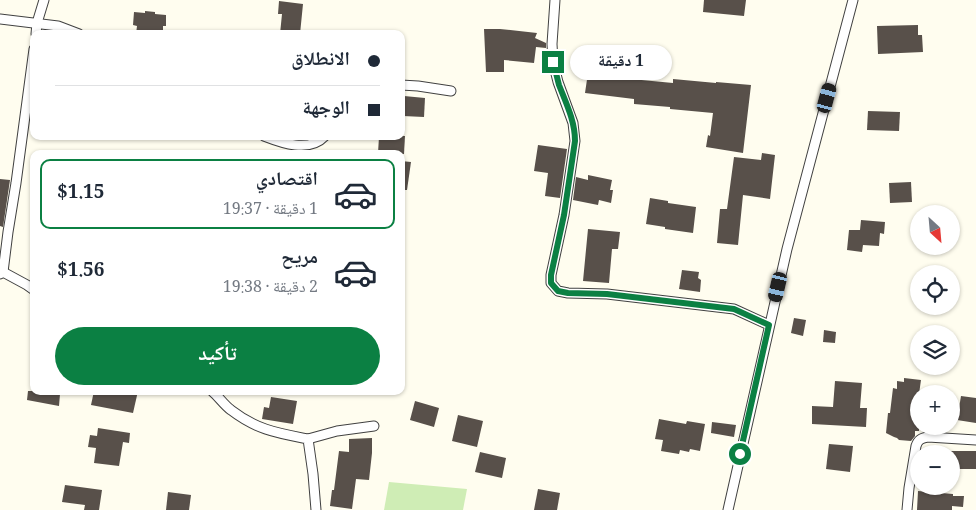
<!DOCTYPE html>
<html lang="ar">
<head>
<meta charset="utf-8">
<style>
  :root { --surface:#fff; --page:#f6f6f7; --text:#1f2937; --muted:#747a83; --line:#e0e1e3; --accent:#0b8043 }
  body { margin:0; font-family:Georgia,"Noto Naskh Arabic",serif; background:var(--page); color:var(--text); direction:rtl; height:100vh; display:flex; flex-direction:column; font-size:19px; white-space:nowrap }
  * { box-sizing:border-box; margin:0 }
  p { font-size:16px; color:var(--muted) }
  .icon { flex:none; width:28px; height:28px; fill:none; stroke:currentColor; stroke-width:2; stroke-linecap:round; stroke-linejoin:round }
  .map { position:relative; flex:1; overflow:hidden; direction:ltr }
  .panel { position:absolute; left:30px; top:150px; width:375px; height:245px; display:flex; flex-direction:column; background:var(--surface); border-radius:10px; box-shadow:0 1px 4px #0004; direction:rtl }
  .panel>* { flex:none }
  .top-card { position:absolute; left:30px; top:30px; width:375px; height:110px; border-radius:10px; box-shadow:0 1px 4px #0004; direction:rtl; display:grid; align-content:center; height:110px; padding:0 25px; background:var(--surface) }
  .needle { width:32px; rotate:154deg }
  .controls { position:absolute; left:910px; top:205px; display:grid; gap:10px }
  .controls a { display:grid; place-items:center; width:50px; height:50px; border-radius:50%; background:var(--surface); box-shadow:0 1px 4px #0004; font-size:25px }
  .end { position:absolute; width:22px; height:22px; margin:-11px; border:6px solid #0b8043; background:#fff; box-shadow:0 0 0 2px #fff }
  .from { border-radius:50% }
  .bubble { position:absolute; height:35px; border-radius:18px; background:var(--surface); box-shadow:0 1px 4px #0004; font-size:16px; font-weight:800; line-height:35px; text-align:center; direction:rtl }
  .car { position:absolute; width:15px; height:30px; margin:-15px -8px; border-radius:6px; box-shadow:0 0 4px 1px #0007; background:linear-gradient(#222 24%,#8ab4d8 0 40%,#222 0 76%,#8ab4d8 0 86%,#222 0) }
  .top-card b { display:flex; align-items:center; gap:18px; height:48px; font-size:19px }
  .top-card b+b { border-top:1px solid var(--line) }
  .top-card i { width:12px; height:12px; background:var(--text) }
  ul { padding:9px 0 0; list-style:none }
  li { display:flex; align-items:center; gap:15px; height:70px; margin:0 10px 8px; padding:0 15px; border:2px solid transparent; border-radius:10px }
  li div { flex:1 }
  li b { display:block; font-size:19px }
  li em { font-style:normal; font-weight:800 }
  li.selected { border-color:var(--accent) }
  li>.icon { width:45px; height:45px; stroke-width:1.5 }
  .button { display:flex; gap:10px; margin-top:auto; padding:10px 25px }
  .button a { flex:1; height:58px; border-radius:30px; background:var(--accent); color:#fff; font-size:20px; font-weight:800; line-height:58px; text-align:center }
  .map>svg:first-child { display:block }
  .green { fill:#cfedb5 }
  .building { fill:#58504a }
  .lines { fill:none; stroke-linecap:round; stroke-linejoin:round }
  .minor-casing { stroke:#414141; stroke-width:11 }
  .minor { stroke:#fff; stroke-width:9 }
  .route { stroke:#0b8043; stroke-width:6 }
</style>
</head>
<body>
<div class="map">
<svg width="976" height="510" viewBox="0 0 976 510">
  <rect width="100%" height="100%" fill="#fffdef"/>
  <path class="green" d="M389,482l78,7 -4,21h-79z"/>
  <g class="building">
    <path d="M704,0h42l-2,16 -41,-4z"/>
    <path d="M279,1l24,3 -3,30h-20l2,-20h-4z"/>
    <path d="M145,11l10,1v2l11,1v11h-3v8h-27l1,-8 -4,-1 1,-13 11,1z"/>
    <path d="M918,25v10h4l1,17 -45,2 -1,-28z"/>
    <path d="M484,29h16l37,4 -2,5 11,5v5l-10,-1 -2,16 -30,-3v12h-18z"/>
    <path d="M589,66l43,5 -1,8 42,4v-4l43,4v-1l35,3 -8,68 -37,-6 2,-12 2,1 3,-23 -43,-4v-2l-36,-3v-5l-49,-6z"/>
    <path d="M404,96l21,2 -1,19 -21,-1z"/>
    <path d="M868,111l32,1 -1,19 -32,-1z"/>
    <path d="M379,136h26l-1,18h-26z"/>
    <path d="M538,145l29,4 -7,49 -15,-2 3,-23 -14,-2z"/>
    <path d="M762,153l13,2 -5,44 -27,-4 -5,50 -21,-2 3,-34h7l7,-52 27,3z"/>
    <path d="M401,161l10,1 -4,28h-6z"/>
    <path d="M588,175l24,5 -2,10h3l-2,13 -12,-3 -1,5 -25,-5 3,-23 12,3z"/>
    <path d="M0,179l10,1 -7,47 -3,-1z"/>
    <path d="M911,182l1,20 -22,1 -1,-20z"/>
    <path d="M650,198l18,3v2l28,4 -3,26 -28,-4v-2l-19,-3z"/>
    <path d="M861,220l24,2 -1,12 -4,-1 -1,13 -16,-1 -1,7 -15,-2 2,-20h11z"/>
    <path d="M588,229l32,3 -2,17h-6l-3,34 -26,-2z"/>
    <path d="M682,270l17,2 -1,6 3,2 -1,12 -21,-3z"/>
    <path d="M794,318l12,2 -3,16 -12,-3z"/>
    <path d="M824,330l12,2 -1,11 -12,-1z"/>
    <path d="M904,378l17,2 -2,14v37h-4v5l-4,5 -12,-1 -2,-2 -3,-1 -8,-4 2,-20h2l3,-25 4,1v-8l7,1z"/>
    <path d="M835,381l27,2 -2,25h7l-1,19 -54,-3v-18l21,1z"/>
    <path d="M28,391h28v2l4,1 -1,12 -32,-6z"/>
    <path d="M94,391h44l-5,22 -42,-8z"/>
    <path d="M961,396l15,2v25l-19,-3z"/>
    <path d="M271,397l26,4 -4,23 -31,-5 2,-12 5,1z"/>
    <path d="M415,401l24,7 -5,19 -24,-7z"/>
    <path d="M458,415l25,6 -6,26 -25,-6z"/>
    <path d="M659,419l27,5 1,-3 18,3 -5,27 -10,-2 -1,3 -9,-2 -1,4 -18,-3 2,-11 -8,-1z"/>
    <path d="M712,422l24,3 -2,12 -23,-4z"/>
    <path d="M98,428l32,5 -1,10 -6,-1 -4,24 -25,-3 2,-15 -8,-1 2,-12 7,1z"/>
    <path d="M372,438v15l-3,27 -13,-1 -4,30 -22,-3 2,-16h2l5,-39 10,1v-13z"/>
    <path d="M829,444l24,2 -3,26 -24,-3z"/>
    <rect x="951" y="451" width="25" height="18"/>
    <path d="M480,452l26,6 -4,20 -27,-6z"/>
    <path d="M65,485l37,5 -3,20h-15l1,-5 -23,-3z"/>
    <path d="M538,489l22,4 -3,17h-23z"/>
    <path d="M918,491l35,3v2h11l-1,11 -11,-1v4h-35z"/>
    <path d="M168,492l23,3 -2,15h-23z"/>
  </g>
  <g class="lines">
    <defs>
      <g id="minor">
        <path d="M555,0l-3,44 1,18 5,20 15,41 2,18 -11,74 -13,60v8l7,8 10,2 39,1 127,15 35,16"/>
        <path d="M0,19l58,7 21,8"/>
        <path d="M36,34l1,-11 7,-23"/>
        <path d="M401,85l17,1 33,5"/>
        <path d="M264,136c18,7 45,17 61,0"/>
        <path d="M3,272l24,13 7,5"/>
        <path d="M0,274l3,-2 5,-40 8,-49 18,-134"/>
        <path d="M212,391c7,6 12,14 19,19 26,20 46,23 77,29l5,35 3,36"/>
        <path d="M308,439l29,-8 37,-5"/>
        <path d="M728,510l59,-261 66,-249"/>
        <path d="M907,510l2,-22 7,-42c2,-6 5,-8 12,-9l48,3"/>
      </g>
    </defs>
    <use href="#minor" class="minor-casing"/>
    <use href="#minor" class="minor"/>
  </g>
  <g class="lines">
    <path class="route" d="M553,62c2,7 4,15 6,23 7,18 16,36 16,56l-11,74 -13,60v8l7,8 10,2 39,1 127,15 35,16 -29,129"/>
  </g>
</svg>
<div class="controls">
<a><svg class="needle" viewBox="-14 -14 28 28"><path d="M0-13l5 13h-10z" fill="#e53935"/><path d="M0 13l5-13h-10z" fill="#747a83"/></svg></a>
<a><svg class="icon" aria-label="locate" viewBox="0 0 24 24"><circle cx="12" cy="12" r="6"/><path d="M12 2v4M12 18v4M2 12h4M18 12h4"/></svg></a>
<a><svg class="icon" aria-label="layers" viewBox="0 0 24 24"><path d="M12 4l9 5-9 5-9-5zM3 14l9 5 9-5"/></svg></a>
<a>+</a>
<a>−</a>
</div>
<i class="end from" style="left:740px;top:454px"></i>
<i class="end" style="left:553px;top:62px"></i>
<div class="bubble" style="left:570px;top:45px;width:102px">1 دقيقة</div>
<i class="car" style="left:827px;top:98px;rotate:15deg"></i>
<i class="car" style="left:778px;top:287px;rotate:193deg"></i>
<div class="top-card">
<b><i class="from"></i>الانطلاق</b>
<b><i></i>الوجهة</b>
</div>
<section class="panel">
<ul>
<li class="selected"><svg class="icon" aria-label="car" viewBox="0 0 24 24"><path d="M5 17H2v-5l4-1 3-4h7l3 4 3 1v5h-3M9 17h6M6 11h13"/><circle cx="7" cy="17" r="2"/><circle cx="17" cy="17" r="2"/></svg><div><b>اقتصادي</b><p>1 دقيقة · 19:37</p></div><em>$1.15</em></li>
<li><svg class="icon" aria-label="car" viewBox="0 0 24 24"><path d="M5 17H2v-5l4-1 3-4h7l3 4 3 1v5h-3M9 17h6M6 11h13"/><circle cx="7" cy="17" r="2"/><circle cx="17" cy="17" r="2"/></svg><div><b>مريح</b><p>2 دقيقة · 19:38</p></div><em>$1.56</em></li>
</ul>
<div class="button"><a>تأكيد</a></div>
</section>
</div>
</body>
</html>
